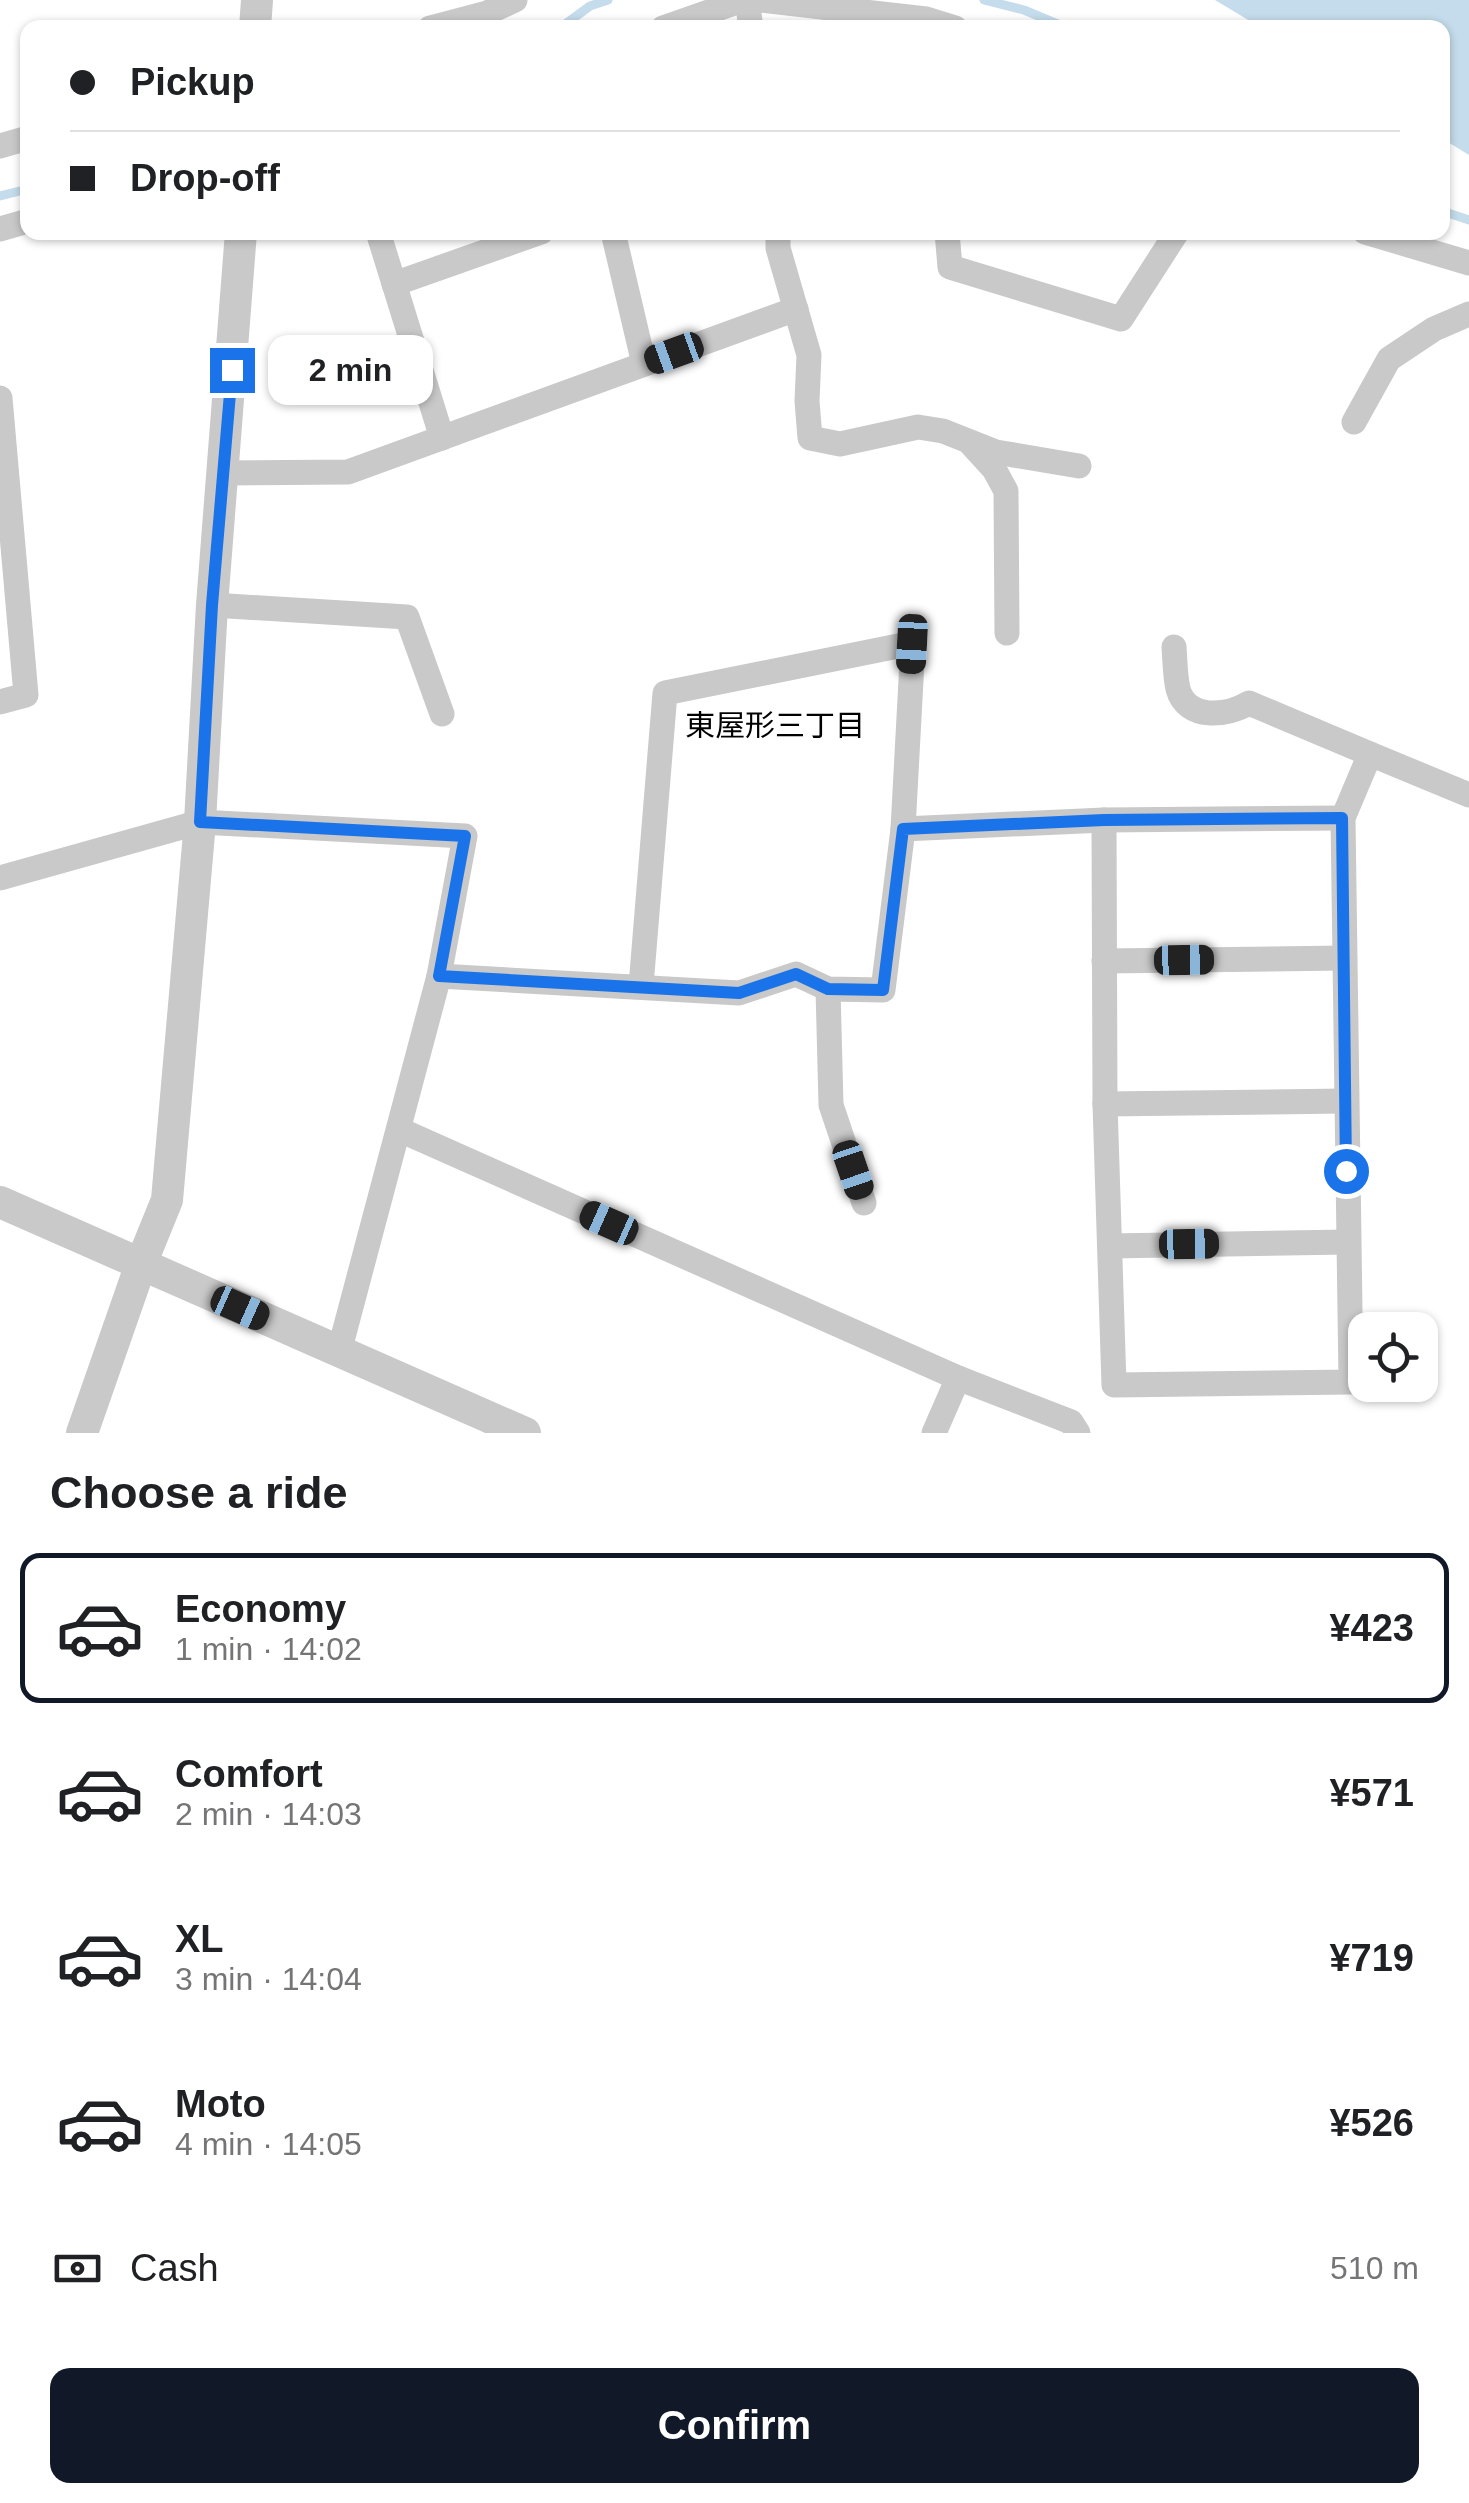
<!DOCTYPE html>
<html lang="en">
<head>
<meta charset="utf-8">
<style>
  :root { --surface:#fff; --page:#f6f6f6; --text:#202124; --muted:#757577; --line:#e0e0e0; --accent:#111827 }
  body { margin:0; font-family:Helvetica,"Noto Sans JP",sans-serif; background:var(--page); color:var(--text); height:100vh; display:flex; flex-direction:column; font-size:38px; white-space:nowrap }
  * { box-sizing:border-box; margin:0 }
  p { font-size:32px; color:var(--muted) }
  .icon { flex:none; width:55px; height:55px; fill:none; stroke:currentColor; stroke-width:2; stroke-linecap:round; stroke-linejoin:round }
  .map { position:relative; height:1433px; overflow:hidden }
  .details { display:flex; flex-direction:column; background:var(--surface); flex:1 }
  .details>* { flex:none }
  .hud { position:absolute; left:20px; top:20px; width:1430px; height:220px; border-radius:20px; box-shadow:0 2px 8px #0004; display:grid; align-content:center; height:220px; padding:0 50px; background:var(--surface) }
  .buttons { position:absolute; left:1348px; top:1312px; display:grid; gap:20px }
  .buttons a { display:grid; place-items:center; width:90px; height:90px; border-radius:20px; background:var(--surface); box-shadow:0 2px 8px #0004; font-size:50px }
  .end { position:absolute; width:45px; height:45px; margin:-22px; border:12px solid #1a73e8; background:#fff; box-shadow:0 0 0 5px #fff }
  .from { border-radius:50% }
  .bubble { position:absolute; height:70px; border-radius:20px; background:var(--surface); box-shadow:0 2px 8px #0004; font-size:32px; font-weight:700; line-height:70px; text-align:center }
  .car { position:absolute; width:30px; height:60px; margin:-30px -15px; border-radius:12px; box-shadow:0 0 8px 2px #0007; background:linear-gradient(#222 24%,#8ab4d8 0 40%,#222 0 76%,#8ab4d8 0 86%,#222 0) }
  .hud b { display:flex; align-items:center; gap:35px; height:95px; font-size:38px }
  .hud b+b { border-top:2px solid var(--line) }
  .hud i { width:25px; height:25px; background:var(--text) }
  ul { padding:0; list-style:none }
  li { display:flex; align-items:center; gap:30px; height:150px; margin:0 20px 15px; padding:0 30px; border:5px solid transparent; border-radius:20px }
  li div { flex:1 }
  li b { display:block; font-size:38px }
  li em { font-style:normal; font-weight:700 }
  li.current { border-color:var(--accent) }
  li>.icon { width:90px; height:90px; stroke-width:1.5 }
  h2 { padding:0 50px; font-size:45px; line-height:120px }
  .pay { display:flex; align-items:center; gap:25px; height:110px; padding:0 50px; font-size:38px }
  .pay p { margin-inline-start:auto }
  .action { display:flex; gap:20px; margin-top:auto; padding:20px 50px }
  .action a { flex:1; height:115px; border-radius:20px; background:var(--accent); color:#fff; font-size:40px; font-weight:700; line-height:115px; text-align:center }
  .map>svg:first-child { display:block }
  .water { fill:#c4dceb }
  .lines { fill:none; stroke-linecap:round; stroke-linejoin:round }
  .stream { stroke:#c4dceb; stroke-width:9 }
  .minor { stroke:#c9c9c9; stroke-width:25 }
  .tertiary { stroke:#c9c9c9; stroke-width:32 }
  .route { stroke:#1a73e8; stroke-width:12 }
  .labels { text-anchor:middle; stroke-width:10; stroke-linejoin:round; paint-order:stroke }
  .neighbourhood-label { font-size:30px; fill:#000; stroke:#fff }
</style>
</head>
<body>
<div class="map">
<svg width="1469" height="1433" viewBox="0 0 1469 1433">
  <rect width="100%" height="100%" fill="#fff"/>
  <path class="water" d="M1215,0h254v155l-26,-16 -1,-111 -182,-1z"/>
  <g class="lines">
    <g class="stream">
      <path d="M984,0l40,10 43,18"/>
      <path d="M560,28l30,-22 18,-6"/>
      <path d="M0,196l28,-7"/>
      <path d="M1442,211l27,9"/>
    </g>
    <g class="minor">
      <path d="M747,0l4,28"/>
      <path d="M760,0l166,19 29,9"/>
      <path d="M430,28l57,-15 28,-13"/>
      <path d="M663,28l80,-28"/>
      <path d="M0,146l28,-8"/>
      <path d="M0,229l28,-8"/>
      <path d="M378,232l64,206"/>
      <path d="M613,232l31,132"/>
      <path d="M778,232v16l31,107 -2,46 3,37 30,6 78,-17 25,4 53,21 83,14"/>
      <path d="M947,232l3,35 171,52 56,-87"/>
      <path d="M1365,232l104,31"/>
      <path d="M394,284l147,-52"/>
      <path d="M0,398l26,297 -26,7"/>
      <path d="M1354,422l35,-63 45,-30 35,-15"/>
      <path d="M972,445l22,24 12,22 1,142"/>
      <path d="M224,473l124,-1 448,-163"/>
      <path d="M212,605l195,12 35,97"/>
      <path d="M1174,647c1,13 1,29 4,42 9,32 49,27 71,14l121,51"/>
      <path d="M1104,820l1,284 9,281 237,-3 -8,-564 27,-64 99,41"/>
      <path d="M903,829l201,-9 239,-2"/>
      <path d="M0,878l200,-56 265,14 -26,140 -100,376"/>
      <path d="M1104,961l240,-3"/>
      <path d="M439,976l300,17 57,-19 32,15 55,1 20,-161 10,-186 -248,50 -24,293"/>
      <path d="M828,989l3,116 33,98"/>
      <path d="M1105,1104l240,-3"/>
      <path d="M400,1130l558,248 113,44 7,11"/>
      <path d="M1110,1246l238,-4"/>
      <path d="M934,1433l24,-55"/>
    </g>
    <g class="tertiary">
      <path d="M255,28l2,-28"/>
      <path d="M0,1202l525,231"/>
      <path d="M82,1433l59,-169 26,-64 33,-378 12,-217 29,-373"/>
    </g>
  </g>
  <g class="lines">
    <path class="route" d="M232,370l-20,235 -12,217 265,14 -26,140 300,17 57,-19 32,15 55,1 20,-161 201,-9 238,-2 4,353"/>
  </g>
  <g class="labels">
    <g class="neighbourhood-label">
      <text x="775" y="736">東屋形三丁目</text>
    </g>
  </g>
</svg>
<div class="buttons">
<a><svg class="icon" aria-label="locate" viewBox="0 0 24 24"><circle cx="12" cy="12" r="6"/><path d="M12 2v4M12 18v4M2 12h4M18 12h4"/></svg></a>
</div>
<i class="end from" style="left:1346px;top:1171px"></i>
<i class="end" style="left:232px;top:370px"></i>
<div class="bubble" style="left:268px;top:335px;width:165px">2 min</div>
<i class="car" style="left:674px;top:353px;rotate:250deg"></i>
<i class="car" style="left:912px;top:644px;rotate:183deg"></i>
<i class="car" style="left:1184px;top:960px;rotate:89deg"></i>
<i class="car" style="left:853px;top:1170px;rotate:161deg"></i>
<i class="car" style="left:609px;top:1223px;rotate:294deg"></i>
<i class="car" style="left:1189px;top:1244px;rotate:89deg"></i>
<i class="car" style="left:240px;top:1308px;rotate:114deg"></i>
<div class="hud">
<b><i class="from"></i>Pickup</b>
<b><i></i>Drop-off</b>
</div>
</div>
<section class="details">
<h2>Choose a ride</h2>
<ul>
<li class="current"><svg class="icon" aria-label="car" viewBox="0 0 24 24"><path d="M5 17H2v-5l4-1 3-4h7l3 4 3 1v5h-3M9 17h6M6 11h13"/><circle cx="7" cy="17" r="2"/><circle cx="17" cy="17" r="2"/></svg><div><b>Economy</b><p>1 min · 14:02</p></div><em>¥423</em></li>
<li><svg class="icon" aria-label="car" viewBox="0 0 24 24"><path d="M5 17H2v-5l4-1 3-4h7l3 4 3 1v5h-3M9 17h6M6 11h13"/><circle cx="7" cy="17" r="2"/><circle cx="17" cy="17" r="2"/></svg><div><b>Comfort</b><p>2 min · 14:03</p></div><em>¥571</em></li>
<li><svg class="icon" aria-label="car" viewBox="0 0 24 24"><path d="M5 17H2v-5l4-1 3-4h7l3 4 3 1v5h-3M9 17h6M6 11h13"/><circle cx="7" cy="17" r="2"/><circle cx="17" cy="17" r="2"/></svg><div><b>XL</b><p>3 min · 14:04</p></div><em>¥719</em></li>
<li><svg class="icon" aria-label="car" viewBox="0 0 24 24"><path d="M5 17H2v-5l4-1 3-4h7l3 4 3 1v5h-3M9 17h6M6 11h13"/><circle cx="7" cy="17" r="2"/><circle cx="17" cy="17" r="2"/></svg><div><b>Moto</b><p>4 min · 14:05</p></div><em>¥526</em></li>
</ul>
<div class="pay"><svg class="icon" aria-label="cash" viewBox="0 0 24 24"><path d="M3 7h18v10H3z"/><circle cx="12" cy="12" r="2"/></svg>Cash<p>510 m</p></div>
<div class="action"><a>Confirm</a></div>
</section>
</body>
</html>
